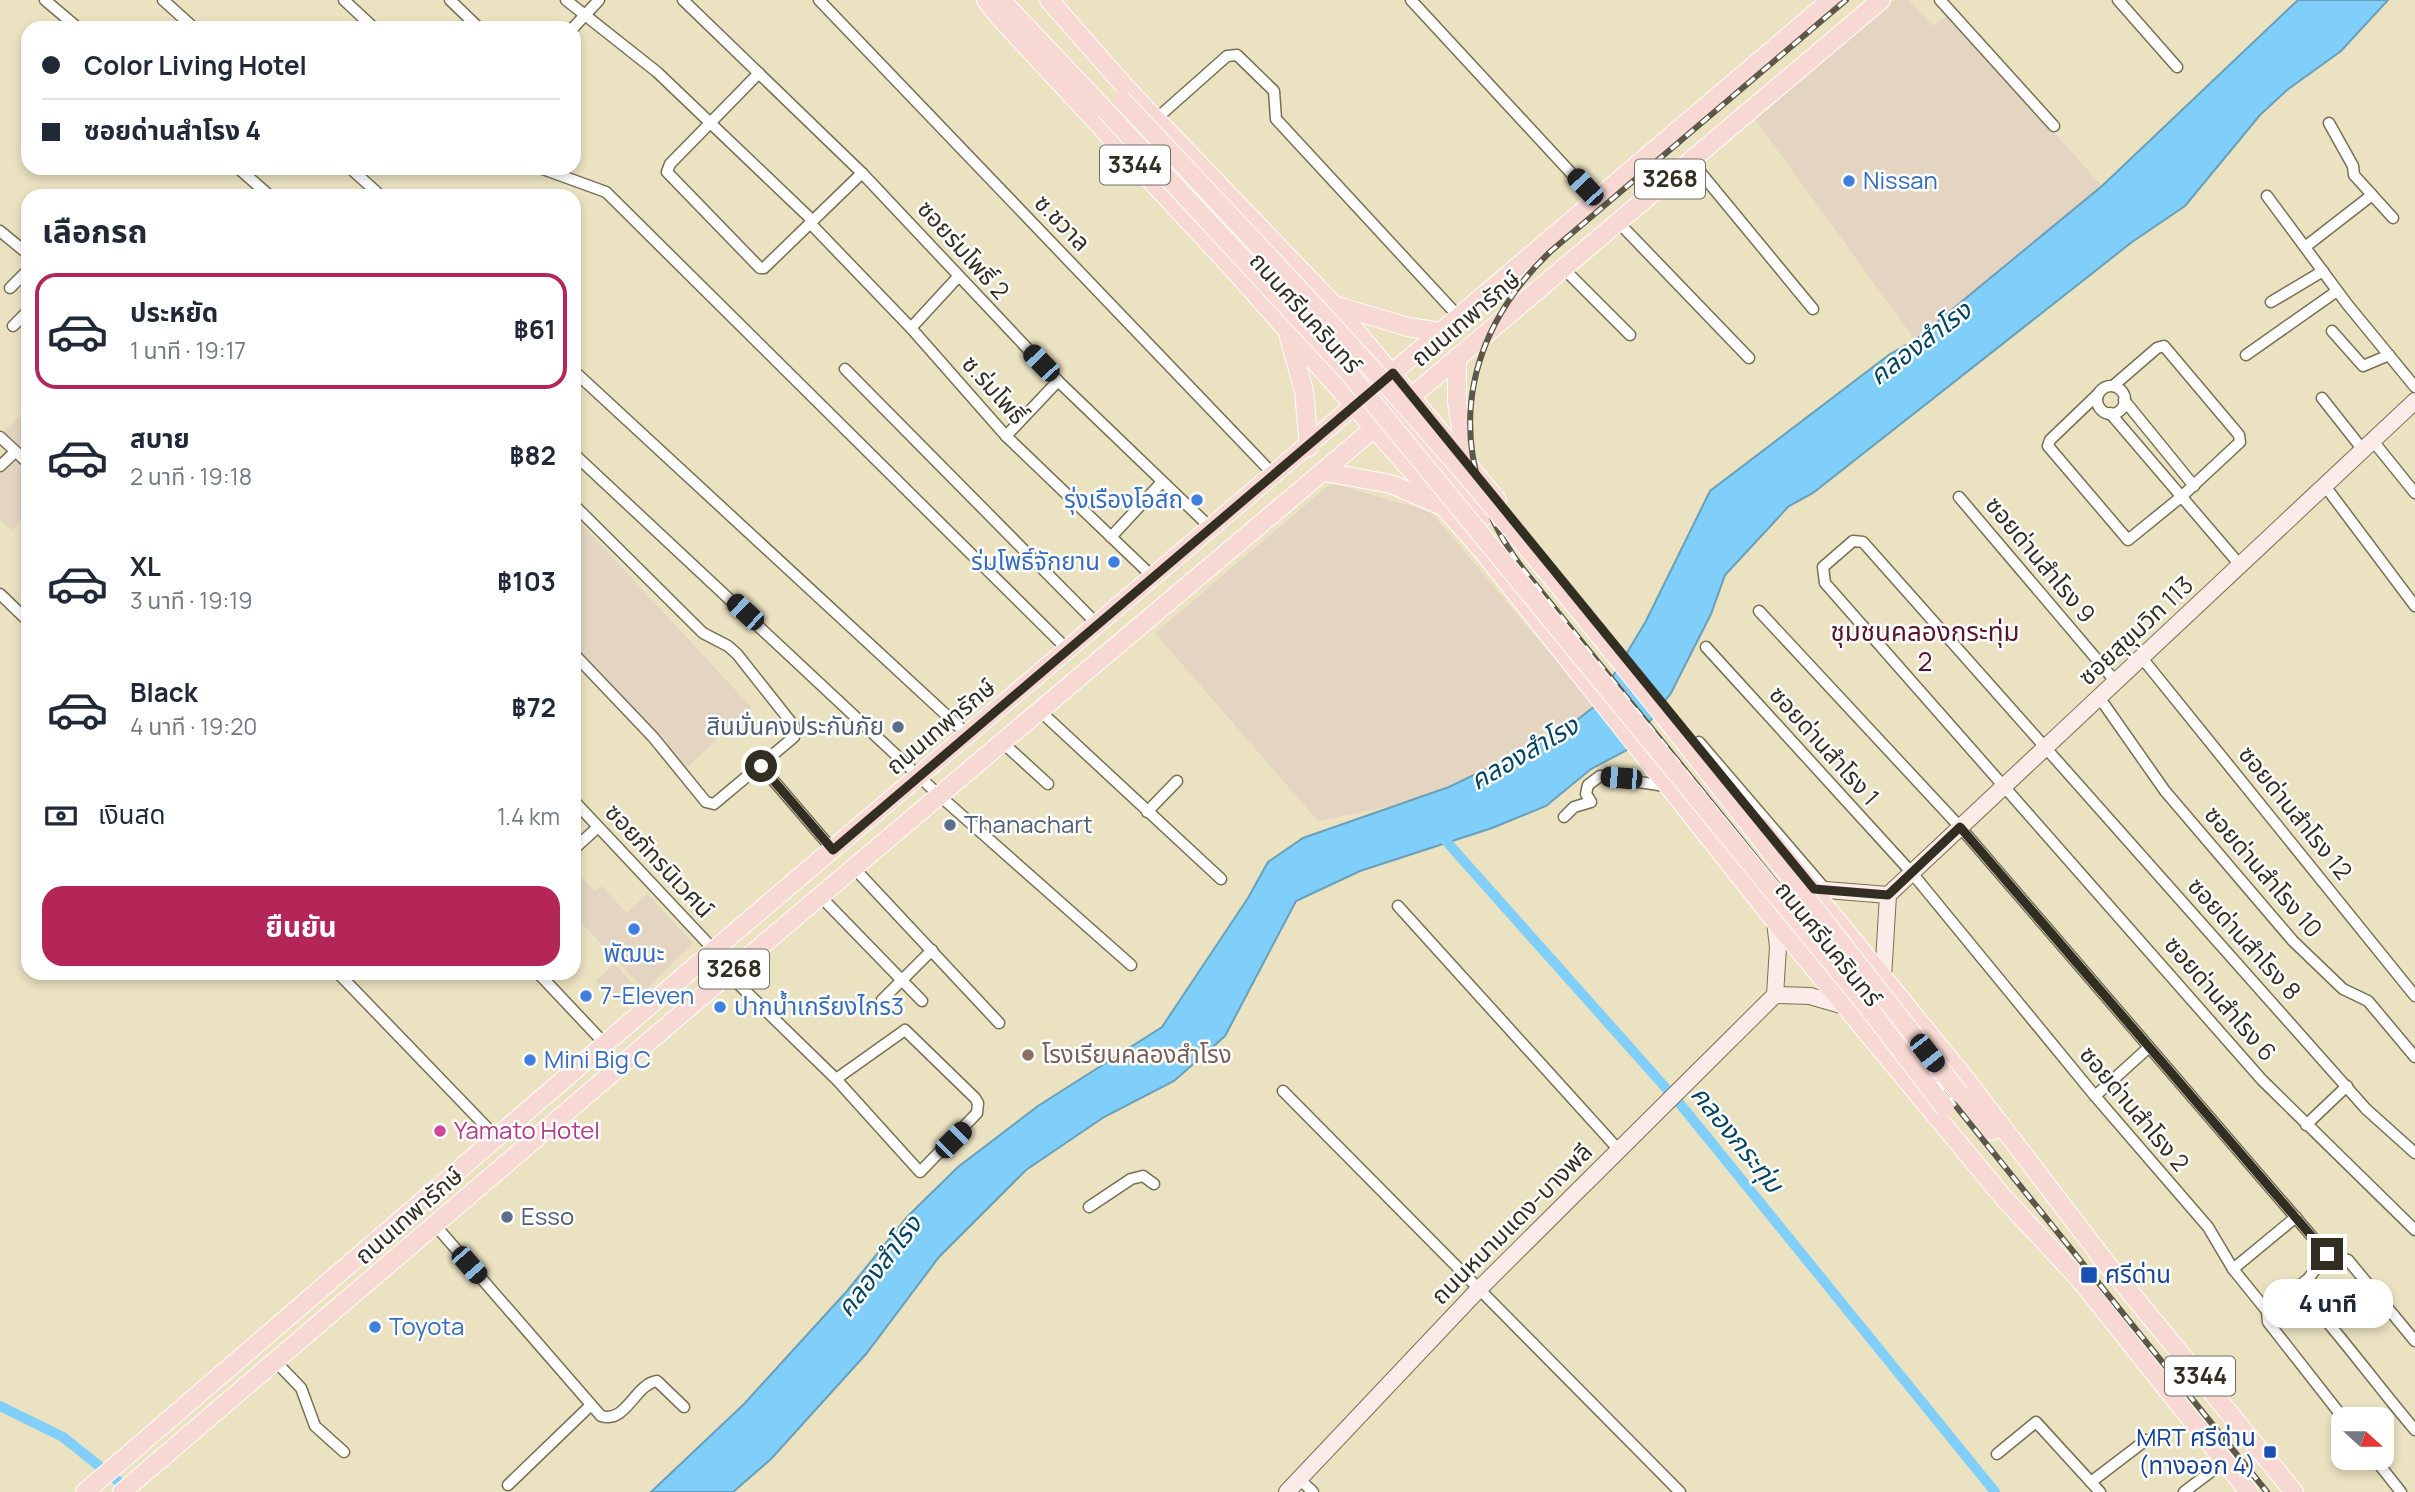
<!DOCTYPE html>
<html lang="th">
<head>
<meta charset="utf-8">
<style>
  :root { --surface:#fff; --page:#f6f6f7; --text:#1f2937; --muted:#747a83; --line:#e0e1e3; --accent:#b52658 }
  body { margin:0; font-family:Manrope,"Noto Sans Thai",sans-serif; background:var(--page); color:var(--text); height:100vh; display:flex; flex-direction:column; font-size:26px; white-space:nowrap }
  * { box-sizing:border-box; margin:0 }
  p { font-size:23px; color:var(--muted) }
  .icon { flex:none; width:38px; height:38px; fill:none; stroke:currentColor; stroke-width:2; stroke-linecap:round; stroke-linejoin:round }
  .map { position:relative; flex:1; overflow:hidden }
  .side { position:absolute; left:21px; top:189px; width:560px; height:791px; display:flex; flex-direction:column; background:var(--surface); border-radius:21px; box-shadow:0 4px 10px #0003 }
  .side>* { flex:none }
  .guide { position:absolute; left:21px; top:21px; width:560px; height:154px; border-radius:21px; box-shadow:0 4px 10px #0003; display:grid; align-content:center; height:154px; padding:0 21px; background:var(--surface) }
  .needle { width:46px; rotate:111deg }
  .controls { position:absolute; left:2331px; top:1407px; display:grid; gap:14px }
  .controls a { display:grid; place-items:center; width:63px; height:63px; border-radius:14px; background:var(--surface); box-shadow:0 4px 10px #0003; font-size:35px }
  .end { position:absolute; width:32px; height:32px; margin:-16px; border:9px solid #322e22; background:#fff; box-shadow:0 0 0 4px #fff }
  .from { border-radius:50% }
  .bubble { position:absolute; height:49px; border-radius:21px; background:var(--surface); box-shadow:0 4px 10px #0003; font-size:23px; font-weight:700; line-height:49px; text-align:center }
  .car { position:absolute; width:21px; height:42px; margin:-21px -10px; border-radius:9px; box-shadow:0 0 5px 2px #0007; background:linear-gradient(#222 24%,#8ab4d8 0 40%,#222 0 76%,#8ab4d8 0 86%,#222 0) }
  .guide b { display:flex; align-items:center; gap:24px; height:66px; font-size:26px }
  .guide b+b { border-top:2px solid var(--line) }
  .guide i { width:18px; height:18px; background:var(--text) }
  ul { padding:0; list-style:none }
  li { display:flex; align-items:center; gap:21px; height:116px; margin:0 14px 10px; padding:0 7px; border:4px solid transparent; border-radius:21px }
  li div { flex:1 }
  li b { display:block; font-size:26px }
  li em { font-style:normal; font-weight:700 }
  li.on { border-color:var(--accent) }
  li>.icon { width:63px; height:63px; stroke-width:1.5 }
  h2 { padding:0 21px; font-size:32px; line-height:84px }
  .pay { display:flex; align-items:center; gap:18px; height:77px; padding:0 21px; font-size:26px }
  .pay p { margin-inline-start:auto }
  .cta { display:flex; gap:14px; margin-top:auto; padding:14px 21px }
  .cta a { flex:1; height:80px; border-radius:21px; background:var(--accent); color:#fff; font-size:28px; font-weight:700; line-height:80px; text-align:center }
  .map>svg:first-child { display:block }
  .commercial { fill:#e3d5c2 }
  .water { fill:#80cffa; stroke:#699fb9; stroke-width:2 }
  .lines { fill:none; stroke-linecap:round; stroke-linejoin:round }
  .canal { stroke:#80cffa; stroke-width:10 }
  .street-casing { stroke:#787052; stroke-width:13 }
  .secondary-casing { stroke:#787052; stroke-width:18 }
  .primary-casing { stroke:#fff; stroke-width:20 }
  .street { stroke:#fff; stroke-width:10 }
  .secondary { stroke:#fcece9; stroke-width:16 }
  .primary { stroke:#f8d8d3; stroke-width:18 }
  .rail-casing { stroke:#5c5746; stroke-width:6 }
  .rail { stroke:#fff; stroke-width:3.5; stroke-dasharray:10; stroke-linecap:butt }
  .primary-bridge-casing { stroke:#fff; stroke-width:20; stroke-linecap:butt }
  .primary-bridge { stroke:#f8d8d3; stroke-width:18 }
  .route { stroke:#322e22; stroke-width:9 }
  .shop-dot { fill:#3f7fe0; stroke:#fff; stroke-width:2.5 }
  .service-dot { fill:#5c6f8a; stroke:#fff; stroke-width:2.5 }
  .education-dot { fill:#8d6e63; stroke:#fff; stroke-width:2.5 }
  .hotel-dot { fill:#d1479c; stroke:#fff; stroke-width:2.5 }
  .transit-dot { fill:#1a4fb4; stroke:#fff; stroke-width:2.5 }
  .labels { text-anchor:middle; stroke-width:5; stroke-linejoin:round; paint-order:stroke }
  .shield { fill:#fff; stroke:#706d64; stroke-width:2 }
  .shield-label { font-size:23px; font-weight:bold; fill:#322e22 }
  .shop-label { font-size:24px; fill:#366cbe; stroke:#fff; text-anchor:start }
  .street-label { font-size:24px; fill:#322e22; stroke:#fff }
  .service-label { font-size:24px; fill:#4e5e75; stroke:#fff; text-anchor:start }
  .education-label { font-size:24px; fill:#785e54; stroke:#fff; text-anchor:start }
  .hotel-label { font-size:24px; fill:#b23c85; stroke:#fff; text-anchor:start }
  .transit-label { font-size:24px; fill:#164399; stroke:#fff; text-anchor:start }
  .water-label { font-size:26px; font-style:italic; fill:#004461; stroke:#fff }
  .neighbourhood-label { font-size:26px; fill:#571329; stroke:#fff }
</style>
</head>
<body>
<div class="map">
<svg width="2415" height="1492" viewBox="0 0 2415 1492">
  <rect width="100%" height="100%" fill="#eae2c1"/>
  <g class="commercial">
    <path d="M1895,0h13l25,26 15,-11 154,171 -187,154 -160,-221z"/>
    <path d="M28,407v50l-26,-24z"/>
    <path d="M15,452l13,11v49l-16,18 -12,-10v-53z"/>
    <path d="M1335,484l96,28 164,195 -36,27 -110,53 -48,17 -83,17 -163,-188 174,-148z"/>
    <path d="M574,516l177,191 -72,68 -105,-113z"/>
    <path d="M574,870l21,21 6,-5 26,27 20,-19 46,49 -48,47 -71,-75z"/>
    <path d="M615,964l23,26 -15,13 -14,-16 -5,5 -9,-11z"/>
  </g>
  <path class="water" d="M2298,0h90l-47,51 -54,39 -27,25 -75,91 -53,36 -319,251 -24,13 -64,69 -14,39 -40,79 -42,56 -38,20 -45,37 -54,22 -132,43 -64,30 -71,135 -51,45 -70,36 -78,53 -87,87 -73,97 -95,105 -38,33h-82l93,-88 103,-113 60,-74 51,-50 80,-61 124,-79 86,-129 20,-36 35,-24 146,-51 110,-53 36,-28 51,-85 64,-130 180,-137 25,-14 187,-154z"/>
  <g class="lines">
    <g class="canal">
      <path d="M1438,832l243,273 314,387"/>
      <path d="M0,1406l63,31 66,53"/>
    </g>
    <defs>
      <g id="street">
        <path d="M45,0l33,28"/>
        <path d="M163,0l31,28"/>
        <path d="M344,0l30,28"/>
        <path d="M450,0l29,28"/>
        <path d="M566,0l91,72 155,148"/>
        <path d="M683,0l179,173 196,208 154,148"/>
        <path d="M819,0l456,476"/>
        <path d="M1411,0l185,200"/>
        <path d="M1940,0l114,126"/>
        <path d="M2118,0l59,67"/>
        <path d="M573,28l26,-28"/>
        <path d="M759,73l-89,91 -3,8 93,96h4l98,-95"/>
        <path d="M1156,119l71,-63 10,-1 37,36 2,28 183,198"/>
        <path d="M2329,123l24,43 1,9 39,43"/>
        <path d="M1691,161l122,148"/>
        <path d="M238,168l32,28"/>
        <path d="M350,168l31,28"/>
        <path d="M540,168l66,24 463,459"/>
        <path d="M2267,196l80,108 68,83"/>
        <path d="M810,223l101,105 95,108 148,142"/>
        <path d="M1619,223l130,135"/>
        <path d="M0,231l28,23"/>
        <path d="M2305,247l67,-52"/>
        <path d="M1564,269l66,66"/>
        <path d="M10,288l18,-18"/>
        <path d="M2271,302l52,-31"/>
        <path d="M13,326l15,-15"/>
        <path d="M911,328l46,-50"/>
        <path d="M2332,331l31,35 26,-11"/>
        <path d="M2246,355l91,-64"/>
        <path d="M845,369l254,257"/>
        <path d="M574,371l395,365"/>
        <circle cx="2111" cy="400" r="14"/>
        <path d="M2098,394l-48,46 -2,6 80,94 53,-43 59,-55 -1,-7 -75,-89 -7,2 -44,38"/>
        <path d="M2322,398l41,52"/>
        <path d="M2124,400l70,86"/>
        <path d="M2110,413l130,152"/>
        <path d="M1006,436l52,-55"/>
        <path d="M0,437l28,26"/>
        <path d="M2373,441l42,52"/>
        <path d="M574,454l366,342 191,169"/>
        <path d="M0,466l15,-14"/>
        <path d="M2325,486l90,120"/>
        <path d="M1959,497l157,185"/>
        <path d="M574,505l129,128 25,13 9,8 57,72v11l-80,67 -8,-2 -53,-65 -79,-83"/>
        <path d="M1111,537l51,-55"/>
        <path d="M0,594l28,27"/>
        <path d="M1759,611l201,216 367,427"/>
        <path d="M1706,647l206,226 183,223 113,131 25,42 34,42 41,-32 19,-25"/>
        <path d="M2142,658l273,338"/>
        <path d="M2099,697l66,94 128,150 50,48 25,12 47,56"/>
        <path d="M1040,711l181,168"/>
        <path d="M1699,742l127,148"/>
        <path d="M1003,743l45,41"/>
        <path d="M761,766l72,84"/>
        <path d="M574,801l140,149"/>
        <path d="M1147,812l30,-31"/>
        <path d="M1564,817l10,-10 17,-5 -5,-8 2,-9 12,-9 65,10"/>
        <path d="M574,849l24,-22"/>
        <path d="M854,868l145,155"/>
        <path d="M820,896l102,105"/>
        <path d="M1398,906l220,243"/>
        <path d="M338,973l159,165"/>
        <path d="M538,973l67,71"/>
        <path d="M728,974l108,105 84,93 57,-59 1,-10 -3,-5 -70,-68 -69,49"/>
        <path d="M882,1000l50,-50"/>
        <path d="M1283,1091l397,401"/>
        <path d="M2095,1096l52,-47"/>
        <path d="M2306,1125l41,-39"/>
        <path d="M2415,1153l-49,-44 -503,-567 -10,-1 -30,26 2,16 437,497 153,150"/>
        <path d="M1089,1207l42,-28 12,-3 11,8"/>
        <path d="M435,1225l166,191c25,8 34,-32 56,-35l27,26"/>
        <path d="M2327,1254l21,6 67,81"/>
        <path d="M2233,1269l63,-52"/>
        <path d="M2298,1288c42,46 77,95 117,142"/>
        <path d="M2267,1311l1,11 76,97"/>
        <path d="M276,1362l25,26 14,38 29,26"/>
        <path d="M1997,1454l39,-32 64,70"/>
        <path d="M2374,1458l27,34"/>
        <path d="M1299,1479l14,13"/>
        <path d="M2091,1482l55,-42"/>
        <path d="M508,1485l83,-80"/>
        <path d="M2184,1492l41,-31"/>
      </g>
      <g id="secondary">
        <path d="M1814,889l74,6"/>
        <path d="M1883,978l5,-83 527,-494"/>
        <path d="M1775,995l35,1 38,11"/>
        <path d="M1287,1492l191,-202 297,-295 3,-48 -3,-26"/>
      </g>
      <g id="primary">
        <path d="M986,0l14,18 234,252 247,279 294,372 228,276 80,86"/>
        <path d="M1001,0l104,110"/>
        <path d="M1049,0l79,90 206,215 163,195"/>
        <path d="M1265,267l111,122 109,127"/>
        <path d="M1337,306l71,21 34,5"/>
        <path d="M1289,337l15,54 5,56"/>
        <path d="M1457,357v45l8,52"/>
        <path d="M1325,472l66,12 46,20"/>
        <path d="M1761,827l207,255 136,178"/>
        <path d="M1960,1094l32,37"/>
        <path d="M2097,1252l197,240"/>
        <path d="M2077,1276l172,216"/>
        <path d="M85,1492l629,-542 1117,-950"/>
        <path d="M122,1492l606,-518 1153,-974"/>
      </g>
    </defs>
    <use href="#street" class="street-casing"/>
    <use href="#secondary" class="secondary-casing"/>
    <use href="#primary" class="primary-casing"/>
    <use href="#street" class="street"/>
    <use href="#secondary" class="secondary"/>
    <use href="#primary" class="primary"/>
    <defs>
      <path id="rail" d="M1846,0l-295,251c-96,91 -108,212 -28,318l744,923"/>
    </defs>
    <use href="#rail" class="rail-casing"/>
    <use href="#rail" class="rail"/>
    <defs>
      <g id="primary-bridge">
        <path d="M1121,99c118,126 237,250 349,381 170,199 328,409 490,614"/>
        <path d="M1105,110l243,262 516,630 81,106"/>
      </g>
    </defs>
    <use href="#primary-bridge" class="primary-bridge-casing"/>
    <use href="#primary-bridge" class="primary-bridge"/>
  </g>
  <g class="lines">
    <path class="route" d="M761,766l72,84 560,-477 421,516 74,6 72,-68 367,427"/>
  </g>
  <g class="shop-dot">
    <circle cx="1849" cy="181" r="7"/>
    <circle cx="1197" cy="500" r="7"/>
    <circle cx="1114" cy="562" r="7"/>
    <circle cx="634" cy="929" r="7"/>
    <circle cx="586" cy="996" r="7"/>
    <circle cx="720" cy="1007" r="7"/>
    <circle cx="530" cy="1060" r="7"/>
    <circle cx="375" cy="1327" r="7"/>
  </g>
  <g class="service-dot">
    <circle cx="898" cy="727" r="7"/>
    <circle cx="950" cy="825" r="7"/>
    <circle cx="507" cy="1217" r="7"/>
  </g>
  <circle class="education-dot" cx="1028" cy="1055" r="7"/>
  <circle class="hotel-dot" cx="440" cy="1131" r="7"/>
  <g class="transit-dot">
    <rect x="2080" y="1266" width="18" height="18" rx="3.5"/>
    <rect x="2263" y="1445" width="14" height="14" rx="3.5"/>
  </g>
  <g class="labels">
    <g class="shield">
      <rect x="1100" y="145.5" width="70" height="39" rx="5"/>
      <rect x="1635" y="159.5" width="70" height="39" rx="5"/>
      <rect x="699" y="949.5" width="70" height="39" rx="5"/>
      <rect x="2165" y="1356.5" width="70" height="39" rx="5"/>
    </g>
    <g class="shield-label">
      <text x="1135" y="173">3344</text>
      <text x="1670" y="187">3268</text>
      <text x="734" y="977">3268</text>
      <text x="2200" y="1384">3344</text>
    </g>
    <g class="shop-label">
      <text x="1863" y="189">Nissan</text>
      <text x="1183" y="508" text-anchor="end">รุ่งเรืองโอสถ</text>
      <text x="1100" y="570" text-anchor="end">ร่มโพธิ์จักยาน</text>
      <text x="634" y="962" text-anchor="middle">พัฒนะ</text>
      <text x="600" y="1004">7-Eleven</text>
      <text x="734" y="1015">ปากน้ำเกรียงไกร3</text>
      <text x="544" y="1068">Mini Big C</text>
      <text x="389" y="1335">Toyota</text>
    </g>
    <g class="street-label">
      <text transform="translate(1062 223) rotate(46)" y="8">ซ.ชวาล</text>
      <text transform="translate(963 250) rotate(48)" y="8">ซอยร่มโพธิ์ 2</text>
      <text transform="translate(1305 313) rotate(48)" y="8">ถนนศรีนครินทร์</text>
      <text transform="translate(1466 319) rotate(-40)" y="8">ถนนเทพารักษ์</text>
      <text transform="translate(994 390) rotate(48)" y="8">ซ.ร่มโพธิ์</text>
      <text transform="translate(2040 560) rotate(50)" y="8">ซอยด่านสำโรง 9</text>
      <text transform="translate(2136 631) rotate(-43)" y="8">ซอยสุขุมวิท 113</text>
      <text transform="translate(941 727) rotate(-40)" y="8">ถนนเทพารักษ์</text>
      <text transform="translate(1824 746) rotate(48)" y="8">ซอยด่านสำโรง 1</text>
      <text transform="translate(2295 813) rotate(51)" y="8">ซอยด่านสำโรง 12</text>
      <text transform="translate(659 861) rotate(47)" y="8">ซอยภัทรนิเวศน์</text>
      <text transform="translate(2263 872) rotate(49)" y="8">ซอยด่านสำโรง 10</text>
      <text transform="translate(2244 939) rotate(48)" y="8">ซอยด่านสำโรง 8</text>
      <text transform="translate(1828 944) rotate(51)" y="8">ถนนศรีนครินทร์</text>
      <text transform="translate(2220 999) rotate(49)" y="8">ซอยด่านสำโรง 6</text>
      <text transform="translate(2134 1109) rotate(50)" y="8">ซอยด่านสำโรง 2</text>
      <text transform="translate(409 1216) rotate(-41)" y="8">ถนนเทพารักษ์</text>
      <text transform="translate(1512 1224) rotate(-45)" y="8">ถนนหนามแดง-บางพลี</text>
    </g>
    <g class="service-label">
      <text x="884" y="735" text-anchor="end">สินมั่นคงประกันภัย</text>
      <text x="964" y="833">Thanachart</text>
      <text x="521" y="1225">Esso</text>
    </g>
    <g class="education-label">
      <text x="1042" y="1063">โรงเรียนคลองสำโรง</text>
    </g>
    <g class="hotel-label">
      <text x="454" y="1139">Yamato Hotel</text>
    </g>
    <g class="transit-label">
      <text x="2105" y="1283">ศรีด่าน</text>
      <text x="2256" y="1446" text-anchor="end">MRT ศรีด่าน<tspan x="2256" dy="28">(ทางออก 4)</tspan></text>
    </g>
    <g class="water-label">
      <text transform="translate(1920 343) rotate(-37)" y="9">คลองสำโรง</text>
      <text transform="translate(1524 753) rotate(-30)" y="9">คลองสำโรง</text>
      <text transform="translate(1737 1139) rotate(51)" y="9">คลองกระทุ่ม</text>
      <text transform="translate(879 1266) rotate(-52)" y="9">คลองสำโรง</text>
    </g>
    <g class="neighbourhood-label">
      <text x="1925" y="641">ชุมชนคลองกระทุ่ม<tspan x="1925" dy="30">2</tspan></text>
    </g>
  </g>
</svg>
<div class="controls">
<a><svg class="needle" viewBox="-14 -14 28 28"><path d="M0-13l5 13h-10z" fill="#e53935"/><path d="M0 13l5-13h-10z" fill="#747a83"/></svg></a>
</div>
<i class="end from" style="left:761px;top:766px"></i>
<i class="end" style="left:2327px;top:1254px"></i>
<div class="bubble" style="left:2263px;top:1279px;width:130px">4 นาที</div>
<i class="car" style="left:1585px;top:187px;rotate:317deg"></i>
<i class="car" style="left:1041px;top:363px;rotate:316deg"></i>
<i class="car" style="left:745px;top:612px;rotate:313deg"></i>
<i class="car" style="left:1621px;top:778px;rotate:275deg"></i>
<i class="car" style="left:1927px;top:1053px;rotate:142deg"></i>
<i class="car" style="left:953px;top:1140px;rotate:45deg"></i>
<i class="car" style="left:469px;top:1265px;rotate:139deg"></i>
<div class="guide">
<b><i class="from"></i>Color Living Hotel</b>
<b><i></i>ซอยด่านสำโรง 4</b>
</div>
<section class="side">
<h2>เลือกรถ</h2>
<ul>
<li class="on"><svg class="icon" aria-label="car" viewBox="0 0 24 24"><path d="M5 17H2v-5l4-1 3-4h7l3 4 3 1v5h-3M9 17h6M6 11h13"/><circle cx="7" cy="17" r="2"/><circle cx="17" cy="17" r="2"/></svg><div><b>ประหยัด</b><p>1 นาที · 19:17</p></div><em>฿61</em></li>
<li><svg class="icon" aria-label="car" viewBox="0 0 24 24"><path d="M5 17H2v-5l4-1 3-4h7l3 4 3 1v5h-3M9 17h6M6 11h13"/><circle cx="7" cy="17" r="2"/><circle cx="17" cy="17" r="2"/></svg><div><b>สบาย</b><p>2 นาที · 19:18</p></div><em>฿82</em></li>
<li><svg class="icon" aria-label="car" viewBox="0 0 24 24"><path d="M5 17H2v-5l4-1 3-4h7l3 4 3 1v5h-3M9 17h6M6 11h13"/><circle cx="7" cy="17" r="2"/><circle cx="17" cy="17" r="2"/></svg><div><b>XL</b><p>3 นาที · 19:19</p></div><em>฿103</em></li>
<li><svg class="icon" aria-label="car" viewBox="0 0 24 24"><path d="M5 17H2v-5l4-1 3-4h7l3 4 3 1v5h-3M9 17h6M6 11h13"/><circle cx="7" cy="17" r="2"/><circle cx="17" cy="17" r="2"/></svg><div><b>Black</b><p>4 นาที · 19:20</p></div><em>฿72</em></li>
</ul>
<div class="pay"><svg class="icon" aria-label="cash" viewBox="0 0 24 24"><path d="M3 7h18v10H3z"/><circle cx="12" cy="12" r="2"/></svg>เงินสด<p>1.4 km</p></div>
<div class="cta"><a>ยืนยัน</a></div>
</section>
</div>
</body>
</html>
